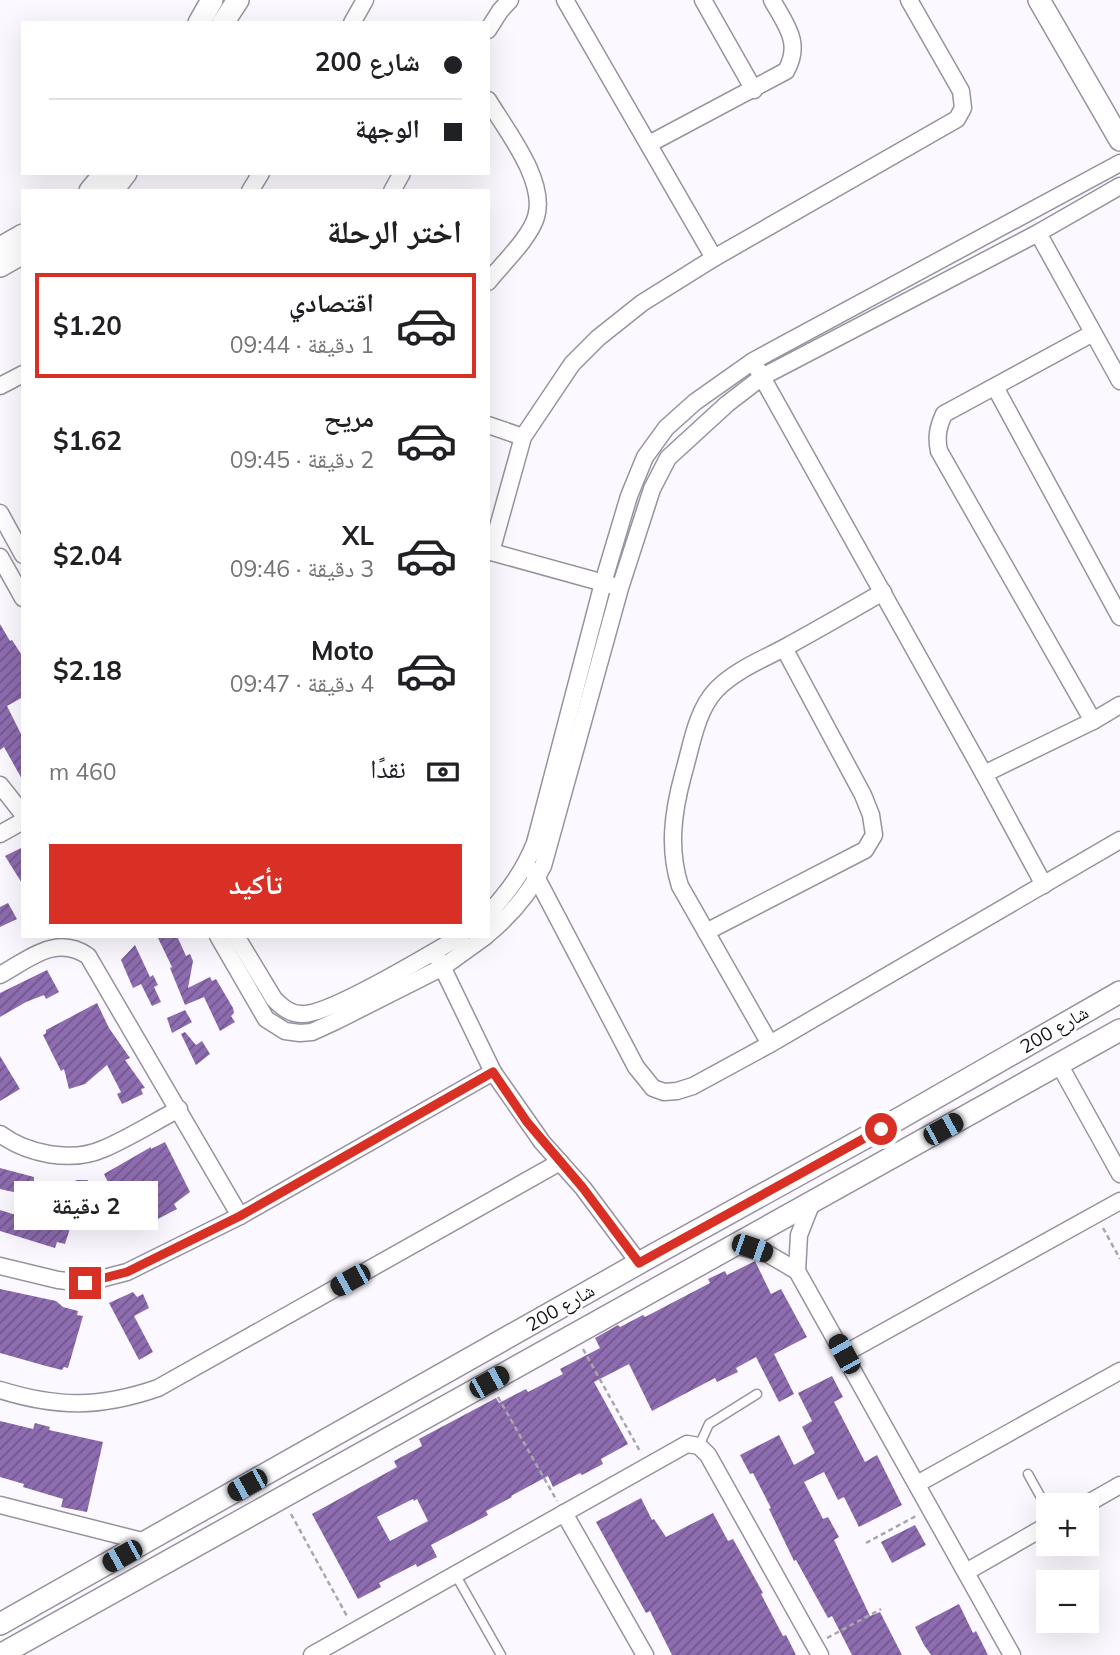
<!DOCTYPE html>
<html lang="ar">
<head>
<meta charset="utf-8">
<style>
  :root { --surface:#fff; --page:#f6f6f6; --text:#202124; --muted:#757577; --line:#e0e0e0; --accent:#d93025 }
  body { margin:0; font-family:Mulish,"Noto Naskh Arabic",sans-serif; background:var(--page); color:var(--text); direction:rtl; height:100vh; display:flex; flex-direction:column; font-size:26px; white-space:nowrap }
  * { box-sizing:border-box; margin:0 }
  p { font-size:23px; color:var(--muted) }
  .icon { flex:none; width:38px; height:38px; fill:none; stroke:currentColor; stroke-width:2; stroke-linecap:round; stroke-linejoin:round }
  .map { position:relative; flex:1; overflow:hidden; direction:ltr }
  .sheet { position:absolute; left:21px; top:189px; width:469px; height:749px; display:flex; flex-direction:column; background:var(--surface); border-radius:0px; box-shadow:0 7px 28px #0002; direction:rtl }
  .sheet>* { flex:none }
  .banner { position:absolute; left:21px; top:21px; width:469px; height:154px; border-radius:0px; box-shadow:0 7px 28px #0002; direction:rtl; display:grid; align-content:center; height:154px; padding:0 28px; background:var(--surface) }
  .buttons { position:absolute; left:1036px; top:1493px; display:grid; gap:14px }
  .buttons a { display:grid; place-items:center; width:63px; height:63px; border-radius:0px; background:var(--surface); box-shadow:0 7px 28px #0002; font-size:35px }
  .end { position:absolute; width:32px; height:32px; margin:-16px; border:9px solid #d93025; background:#fff; box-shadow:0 0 0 4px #fff }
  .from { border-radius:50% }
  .bubble { position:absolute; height:49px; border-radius:0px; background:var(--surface); box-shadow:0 7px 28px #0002; font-size:23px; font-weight:700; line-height:49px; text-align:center; direction:rtl }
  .car { position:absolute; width:21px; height:42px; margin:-21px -10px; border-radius:9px; box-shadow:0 0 5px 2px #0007; background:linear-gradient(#222 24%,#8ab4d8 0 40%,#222 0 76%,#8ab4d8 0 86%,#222 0) }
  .banner b { display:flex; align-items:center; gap:24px; height:66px; font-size:26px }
  .banner b+b { border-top:2px solid var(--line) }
  .banner i { width:18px; height:18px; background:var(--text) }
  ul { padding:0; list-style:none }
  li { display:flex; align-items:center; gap:21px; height:105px; margin:0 14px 10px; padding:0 14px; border:4px solid transparent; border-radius:0px }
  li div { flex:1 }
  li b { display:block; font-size:26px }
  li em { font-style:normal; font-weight:700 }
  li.active { border-color:var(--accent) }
  li>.icon { width:63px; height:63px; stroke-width:1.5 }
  h2 { padding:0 28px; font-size:32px; line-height:84px }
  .pay { display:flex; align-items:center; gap:18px; height:77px; padding:0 28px; font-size:26px }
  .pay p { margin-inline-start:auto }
  .cta { display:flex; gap:14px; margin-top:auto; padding:14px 28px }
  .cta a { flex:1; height:80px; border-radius:0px; background:var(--accent); color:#fff; font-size:28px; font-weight:700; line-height:80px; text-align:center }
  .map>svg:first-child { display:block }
  .building { fill:url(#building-hatch); fill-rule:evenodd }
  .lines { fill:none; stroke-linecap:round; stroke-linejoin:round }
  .lane-casing { stroke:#98929f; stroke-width:11 }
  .street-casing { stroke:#98929f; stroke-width:19 }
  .secondary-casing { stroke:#98929f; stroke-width:24 }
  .path { stroke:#a9a7ac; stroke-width:2.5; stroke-dasharray:5 3.5; stroke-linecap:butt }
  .lane { stroke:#fff; stroke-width:8 }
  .street { stroke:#fff; stroke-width:16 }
  .secondary { stroke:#fff; stroke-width:21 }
  .route { stroke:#d93025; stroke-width:9 }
  .labels { text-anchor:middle; stroke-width:5; stroke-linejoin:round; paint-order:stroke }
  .street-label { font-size:19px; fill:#141217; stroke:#fff }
</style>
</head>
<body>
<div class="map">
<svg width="1120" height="1655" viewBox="0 0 1120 1655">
  <defs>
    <pattern id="building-hatch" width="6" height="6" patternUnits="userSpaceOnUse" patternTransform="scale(1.75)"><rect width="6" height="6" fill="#8d6caf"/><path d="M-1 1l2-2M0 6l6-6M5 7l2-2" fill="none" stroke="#72578d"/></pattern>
  </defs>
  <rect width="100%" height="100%" fill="#fbf9ff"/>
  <g class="building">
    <path d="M0,624l10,17 2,-1 11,17v40l-16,9 16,32v43l-19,-34 -4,3z"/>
    <path d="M23,847v38l-18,-29z"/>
    <path d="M8,903l9,16 -17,8v-20z"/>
    <path d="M157,936h20l9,20 4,-2 3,7 -5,27 22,-11 2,4 4,-2 17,29 1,5 -3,3 4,6 -15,9 -16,-34 -19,8 -15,-37 2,-1z"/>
    <path d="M135,945l15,32 3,-2 5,10 -4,2 7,15 -9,4 -11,-22 -8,4 -12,-28z"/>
    <path d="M47,970l12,22 -13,7 -2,-4 -18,7 -26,15v-24z"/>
    <path d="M97,1003l12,25 21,30 -5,2 20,28 -4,1 2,5 -21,10 -5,-10 4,-2 -14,-27 -22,19 -16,5 -5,-20 -3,2 -18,-36 3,-2v-3z"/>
    <path d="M185,1010l7,12 -20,11 -5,-15z"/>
    <path d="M185,1032l11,13 6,-4 8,13 -14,11 -15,-31z"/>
    <path d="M0,1056l20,33 -20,12z"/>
    <path d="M165,1142l25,50 -16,12 3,5 -21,11 -2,-2 -24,10 -26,-54 47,-27v2z"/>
    <path d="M0,1168l34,9v4l16,4 15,1 2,-4h8l1,-2h12l-4,16 7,1 -5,22 -12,-3 -9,28 -8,-2 -2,6 -55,-17v-21l35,11 5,-23 -40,-9z"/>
    <path d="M755,1261l16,33 10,-5 26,48 -33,17 20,40 -15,8 -23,-45 -20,11 2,4 -21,10 -2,-4 -63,33 -23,-47 -35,18 34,62 -27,15 2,5 -21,11 -2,-2 -27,14 -5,-11 -37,20 1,1 -26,14 2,4 -57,30 6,12 -20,10 -1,-3 -37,19 2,4 -23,12 -46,-85 85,-47 -3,-6 28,-15 -3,-7 77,-41 3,5 27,-14 2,3 35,-18 -3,-5 40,-21 -5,-10 23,-13 2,2 23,-12 2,2 65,-34 -2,-4 17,-8 2,4zM413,1499l1,2 3,-2 11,22 -38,20 -13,-24z"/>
    <path d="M0,1289l56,12 7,6 15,4 -1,4 6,1 -15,52 -4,-1 -2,3 -16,-4 -46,-13z"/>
    <path d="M133,1292l4,5 6,-3 6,14 -15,8 19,36 -14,8 -30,-57z"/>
    <path d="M832,1376l11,21 -9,5 31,60 12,-7 25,50 -43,22 -15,-30 -6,3 -14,-28 -20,10 19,37 5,-2 11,20 -5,3 36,76 10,-4 22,43h-50l-20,-39 -4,2 -32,-58 -2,1 -25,-52 2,-1 -18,-35 -3,1 -10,-19 39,-20 15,30 21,-12 -13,-26 10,-6 -14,-28z"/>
    <path d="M0,1421l33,8 2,-6 15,4 -1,3 54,12 -16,70 -26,-5 2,-8 -40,-12 1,-3 -24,-7z"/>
    <path d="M641,1498l11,22 2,-1 12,18 47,-24 15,28 5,-2 30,54 -2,1 22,42 3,-1 10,20h-124l-22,-44 -4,2 -50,-91z"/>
    <path d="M915,1525l11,20 -34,18 -11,-21z"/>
    <path d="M959,1604l14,29 3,-2 12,24h-57l-7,-10 -9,-18z"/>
  </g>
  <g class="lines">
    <defs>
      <g id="lane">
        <path d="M699,1446l10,-22 48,-30"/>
        <path d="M1028,1474l20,36"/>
        <path d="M455,1574l46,81"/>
      </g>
      <g id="street">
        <path d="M565,0l149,258"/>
        <path d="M703,0l51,90"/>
        <path d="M352,23l13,-23"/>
        <path d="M488,30l12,-19 10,-11"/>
        <path d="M488,100c18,30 59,81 48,117 -6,21 -34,47 -48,65"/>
        <path d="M649,144l137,-73c16,-28 0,-46 -14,-71"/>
        <path d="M250,191l11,-18"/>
        <path d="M392,191l10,-18"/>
        <path d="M1038,233l82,148"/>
        <path d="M1093,333l-149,81c-6,13 -8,23 -5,37l154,270"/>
        <path d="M758,370l226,404 60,111"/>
        <path d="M0,386l23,-12"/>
        <path d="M995,387l125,230"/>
        <path d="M488,425l35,12"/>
        <path d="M0,513l23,42"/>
        <path d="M488,551l123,34"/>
        <path d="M491,552l32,-115 49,-73 26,-26 44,-35 72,-45 243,-139 6,-11 -2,-17 -52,-91"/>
        <path d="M0,557l23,41"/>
        <path d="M984,774l109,-53 27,-16"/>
        <path d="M0,785l23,29"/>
        <path d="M0,834l23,-13"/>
        <path d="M533,871l103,196 17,21 11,4 13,-1 16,-5 77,-42 350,-204"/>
        <path d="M488,914c20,-22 36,-43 47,-71l68,-260 26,-87 16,-39 21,-29 29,-26 58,-41 367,-198"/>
        <path d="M706,932l159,-82 9,-15 -3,-20 -8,-20 -79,-147"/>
        <path d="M488,934c23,-19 42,-41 55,-68l77,-278 32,-99 16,-31 59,-54 35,-27 276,-144 82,-47"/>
        <path d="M218,936l48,83 19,12 15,2 12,-1 24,-11 107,-54 43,-31"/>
        <path d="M236,936l38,63c8,8 16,15 27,15 25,3 133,-62 160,-78"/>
        <path d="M435,952l58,120 49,70 41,46 56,75"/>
        <path d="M0,975c29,-16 56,-41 88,-19l152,260"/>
        <path d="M770,1044l-90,-158c-12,-37 -7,-74 3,-111 8,-27 13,-64 33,-85 18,-19 45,-30 68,-42 33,-18 66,-37 99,-56"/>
        <path d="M1059,1064l61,110"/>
        <path d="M0,1134c27,20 71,29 103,15 26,-11 51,-27 76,-40"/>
        <path d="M735,1245l33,9 29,17 215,384"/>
        <path d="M0,1266l58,14 27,3 42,-11 113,-56 253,-144"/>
        <path d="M797,1271l2,-36 13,-33"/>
        <path d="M844,1354l276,-153"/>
        <path d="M0,1390c58,18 100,18 158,-2l402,-226"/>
        <path d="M917,1484l203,-113"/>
        <path d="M0,1505l146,37"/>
        <path d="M1085,1505l35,-20"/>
        <path d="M564,1513l81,142"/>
        <path d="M966,1572l82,-47"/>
        <path d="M312,1655l375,-211 12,2 9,9 112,200"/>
      </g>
      <g id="secondary">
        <path d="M1039,0l81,140"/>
        <path d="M199,23l13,-23"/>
        <path d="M223,23l15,-23"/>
        <path d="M90,191l15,-18"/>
        <path d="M112,191l14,-18"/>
        <path d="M0,248l23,-13"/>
        <path d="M0,266l23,-13"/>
        <path d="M0,1624l639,-361 242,-134 239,-137"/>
        <path d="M0,1655l1120,-625"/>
      </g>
    </defs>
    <use href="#lane" class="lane-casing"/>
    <use href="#street" class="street-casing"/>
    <use href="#secondary" class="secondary-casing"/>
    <g class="path">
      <path d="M1103,1228l17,31"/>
      <path d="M583,1349l58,104"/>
      <path d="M498,1397l59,104"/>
      <path d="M291,1514l57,104"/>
      <path d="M866,1543l50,-27"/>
      <path d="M827,1638l54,-29"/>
    </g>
    <use href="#lane" class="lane"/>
    <use href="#street" class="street"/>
    <use href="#secondary" class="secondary"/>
  </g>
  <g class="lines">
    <path class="route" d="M85,1283l42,-11 113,-56 253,-144 34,50 56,66 56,75 242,-134"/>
  </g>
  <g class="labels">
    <g class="street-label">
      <text transform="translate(1054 1029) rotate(-30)" y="7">شارع 200</text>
      <text transform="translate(560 1307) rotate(-30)" y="7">شارع 200</text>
    </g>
  </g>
</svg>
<div class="buttons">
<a>+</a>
<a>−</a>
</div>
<i class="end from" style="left:881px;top:1129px"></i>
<i class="end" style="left:85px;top:1283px"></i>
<div class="bubble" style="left:14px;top:1181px;width:144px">2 دقيقة</div>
<i class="car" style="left:943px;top:1129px;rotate:61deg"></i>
<i class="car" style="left:752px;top:1248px;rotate:109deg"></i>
<i class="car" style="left:350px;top:1280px;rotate:241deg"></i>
<i class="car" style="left:844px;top:1354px;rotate:331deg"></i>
<i class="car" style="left:489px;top:1382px;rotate:61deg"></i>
<i class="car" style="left:247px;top:1485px;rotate:241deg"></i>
<i class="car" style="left:122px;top:1556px;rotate:241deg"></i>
<div class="banner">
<b><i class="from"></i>شارع 200</b>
<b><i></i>الوجهة</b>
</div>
<section class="sheet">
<h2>اختر الرحلة</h2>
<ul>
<li class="active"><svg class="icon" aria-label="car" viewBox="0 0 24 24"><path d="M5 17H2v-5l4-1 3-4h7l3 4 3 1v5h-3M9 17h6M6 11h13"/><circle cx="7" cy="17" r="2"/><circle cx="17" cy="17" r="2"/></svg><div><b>اقتصادي</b><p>1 دقيقة · 09:44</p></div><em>$1.20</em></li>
<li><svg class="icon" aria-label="car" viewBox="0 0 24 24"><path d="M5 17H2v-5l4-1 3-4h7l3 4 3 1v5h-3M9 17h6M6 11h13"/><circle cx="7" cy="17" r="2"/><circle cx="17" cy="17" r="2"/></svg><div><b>مريح</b><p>2 دقيقة · 09:45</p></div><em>$1.62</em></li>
<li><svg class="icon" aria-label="car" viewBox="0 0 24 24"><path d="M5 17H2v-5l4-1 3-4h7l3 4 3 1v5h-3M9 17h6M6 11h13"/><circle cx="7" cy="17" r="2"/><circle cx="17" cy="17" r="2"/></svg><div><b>XL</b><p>3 دقيقة · 09:46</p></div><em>$2.04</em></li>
<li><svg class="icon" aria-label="car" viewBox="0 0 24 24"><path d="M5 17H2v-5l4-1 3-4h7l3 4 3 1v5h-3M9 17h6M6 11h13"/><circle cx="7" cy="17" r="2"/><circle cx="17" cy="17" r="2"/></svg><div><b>Moto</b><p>4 دقيقة · 09:47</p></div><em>$2.18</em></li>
</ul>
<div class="pay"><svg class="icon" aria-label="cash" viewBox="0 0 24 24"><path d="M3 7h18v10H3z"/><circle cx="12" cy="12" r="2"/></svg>نقدًا<p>460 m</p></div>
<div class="cta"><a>تأكيد</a></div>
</section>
</div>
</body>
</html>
